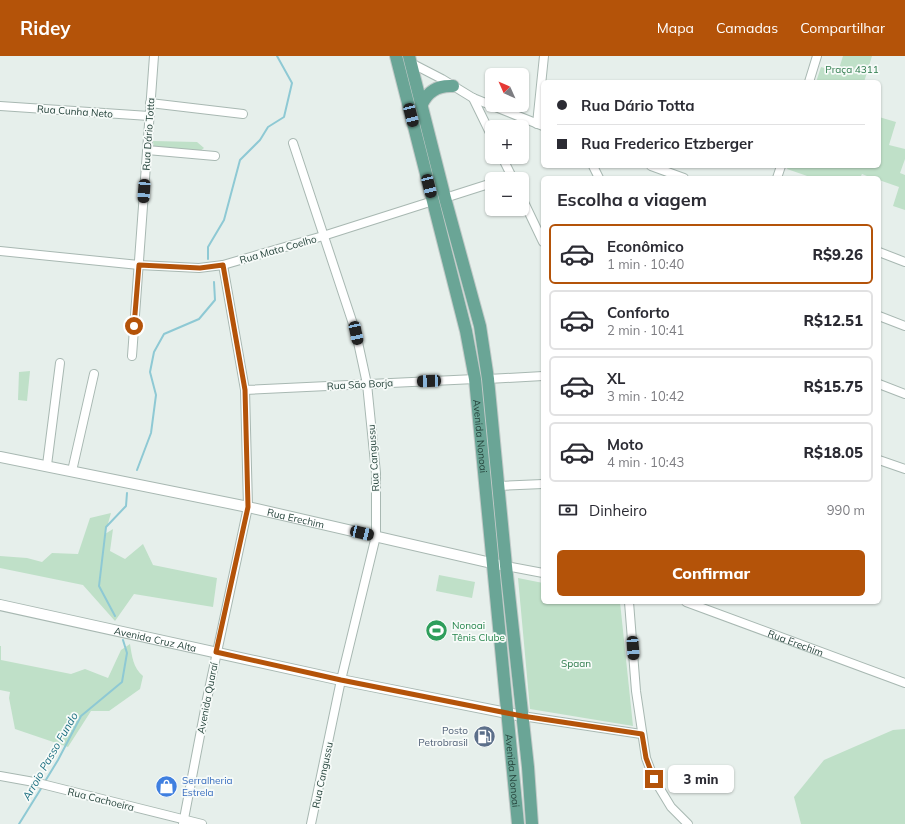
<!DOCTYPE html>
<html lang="pt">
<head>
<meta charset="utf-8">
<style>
  :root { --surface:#fff; --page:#f7f7f7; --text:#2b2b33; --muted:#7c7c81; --line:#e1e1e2; --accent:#b45309 }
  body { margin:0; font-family:Mulish,sans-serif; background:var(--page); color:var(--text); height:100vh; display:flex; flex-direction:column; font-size:15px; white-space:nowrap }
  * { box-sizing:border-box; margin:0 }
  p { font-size:13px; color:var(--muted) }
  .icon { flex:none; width:22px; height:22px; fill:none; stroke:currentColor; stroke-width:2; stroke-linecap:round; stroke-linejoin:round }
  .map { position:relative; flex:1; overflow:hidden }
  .panel { position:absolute; left:541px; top:120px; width:340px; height:428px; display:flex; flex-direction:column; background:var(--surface); border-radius:6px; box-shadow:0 1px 3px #0004 }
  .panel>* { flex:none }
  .banner { position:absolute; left:541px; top:24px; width:340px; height:88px; border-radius:6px; box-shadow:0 1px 3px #0004; display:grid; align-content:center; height:88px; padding:0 16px; background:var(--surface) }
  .needle { width:26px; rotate:315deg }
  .fabs { position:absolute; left:485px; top:12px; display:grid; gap:8px }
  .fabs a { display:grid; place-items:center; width:44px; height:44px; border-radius:6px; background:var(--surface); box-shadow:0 1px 3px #0004; font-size:20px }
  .end { position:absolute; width:18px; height:18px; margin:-9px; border:5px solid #b45309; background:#fff; box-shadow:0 0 0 2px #fff }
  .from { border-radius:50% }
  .bubble { position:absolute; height:28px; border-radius:6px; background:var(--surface); box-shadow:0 1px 3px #0004; font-size:13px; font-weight:800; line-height:28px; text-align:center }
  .car { position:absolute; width:12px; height:24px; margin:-12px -6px; border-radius:5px; box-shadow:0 0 3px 1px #0007; background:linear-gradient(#222 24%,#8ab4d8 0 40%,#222 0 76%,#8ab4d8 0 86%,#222 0) }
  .banner b { display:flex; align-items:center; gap:14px; height:38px; font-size:15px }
  .banner b+b { border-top:1px solid var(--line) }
  .banner i { width:10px; height:10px; background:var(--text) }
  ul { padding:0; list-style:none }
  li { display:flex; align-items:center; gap:12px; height:60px; margin:0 8px 6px; padding:0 8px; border:2px solid var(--line); border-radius:6px }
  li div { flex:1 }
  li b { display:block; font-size:15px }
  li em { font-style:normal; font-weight:800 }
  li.on { border-color:var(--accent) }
  li>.icon { width:36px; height:36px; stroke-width:1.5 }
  h2 { padding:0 16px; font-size:18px; line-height:48px }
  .pay { display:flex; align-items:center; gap:10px; height:44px; padding:0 16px; font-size:15px }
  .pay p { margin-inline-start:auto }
  .action { display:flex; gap:8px; margin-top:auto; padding:8px 16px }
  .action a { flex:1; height:46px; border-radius:6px; background:var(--accent); color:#fff; font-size:16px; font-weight:800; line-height:46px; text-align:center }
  header { display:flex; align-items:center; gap:24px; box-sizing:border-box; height:56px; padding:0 20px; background:var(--accent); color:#fff }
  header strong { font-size:19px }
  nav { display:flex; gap:22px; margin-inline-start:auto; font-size:14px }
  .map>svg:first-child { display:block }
  .green { fill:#bfe0c8 }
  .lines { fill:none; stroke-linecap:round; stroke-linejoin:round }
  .stream { stroke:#8ec9d4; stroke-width:2 }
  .minor-casing { stroke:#a8b8b2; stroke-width:10 }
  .tertiary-casing { stroke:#a8b8b2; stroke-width:12 }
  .primary-casing { stroke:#c2cac8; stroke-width:14 }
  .minor { stroke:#fff; stroke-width:8 }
  .tertiary { stroke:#fff; stroke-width:10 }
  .primary { stroke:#6aa596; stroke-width:12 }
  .route { stroke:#b45309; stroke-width:5 }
  .labels { text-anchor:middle; stroke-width:3.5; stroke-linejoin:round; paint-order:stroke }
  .park-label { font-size:10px; fill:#2d7a4b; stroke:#f7fbf9 }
  .street-label { font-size:10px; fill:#24423a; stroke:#f7fbf9 }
  .leisure-label { font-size:10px; fill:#27864d; stroke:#f7fbf9; text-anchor:start }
  .service-label { font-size:10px; fill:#4e5e75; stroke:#f7fbf9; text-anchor:end }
  .shop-label { font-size:10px; fill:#366cbe; stroke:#f7fbf9; text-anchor:start }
  .water-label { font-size:11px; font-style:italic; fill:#1c6f80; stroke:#f7fbf9 }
</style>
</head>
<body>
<header>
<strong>Ridey</strong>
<nav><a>Mapa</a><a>Camadas</a><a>Compartilhar</a></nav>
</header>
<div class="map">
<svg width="905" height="768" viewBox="0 0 905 768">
  <rect width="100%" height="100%" fill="#e6efeb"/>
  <g class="green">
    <path d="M843,0h29l-8,26h-48l5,-15 17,5z"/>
    <path d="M879,61l17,5 -7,23 16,4v10l-5,14 5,2v35l-12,-4 6,-19 -20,-7v-2h-7l-10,-4 -2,4h-47l-26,-9 1,-3h91z"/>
    <path d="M153,85l44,1 7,6 -5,4 -45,-3z"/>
    <path d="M30,315l-3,30 -9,-1 1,-28z"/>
    <path d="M111,457l-6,21 8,-5 -3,22 15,8 18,-15 10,21 64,13 -4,29 -79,-13 -19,27 -32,-36 -83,-17v-12l27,2 15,4 10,-9 26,1 12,-36z"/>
    <path d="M439,519l36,7 -3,16 -36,-7z"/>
    <path d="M518,522l25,5v19h77l13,124 -103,-17z"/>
    <path d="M130,588c2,12 3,24 13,32l-3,13 -31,22h-18l-23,36 -53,-18 -6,-31 1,-6 -10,-2v-44h1v14l70,14 14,-5 23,9 13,-28z"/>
    <path d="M905,673v95h-104l-7,-27 30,-37 69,-30z"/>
  </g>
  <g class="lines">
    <g class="stream">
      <path d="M208,203v-12l16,-27 16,-60 20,-20 8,-13 16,-10 8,-34 -15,-27"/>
      <path d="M137,414l14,-37 5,-38 -6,-23 4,-20 10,-18 35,-15 16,-19 -1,-18"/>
      <path d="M115,560l-16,-30 7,-59 20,-21 1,-13"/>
      <path d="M44,727l14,-23 23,-44 41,-34 5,-29 -4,-13"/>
      <path d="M19,768l23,-37"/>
    </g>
    <defs>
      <g id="minor">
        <path d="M411,7l31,16 31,19 70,28"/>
        <path d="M809,26l8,-26"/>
        <path d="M473,42l19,39"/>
        <path d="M150,47l93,11"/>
        <path d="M0,50l149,10"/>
        <path d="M537,68l7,-68"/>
        <path d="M293,87l63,190 11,51 9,89v63l-35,144 -30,144"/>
        <path d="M147,94l68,6"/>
        <path d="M502,101l11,22"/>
        <path d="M593,110l6,12"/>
        <path d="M651,110l33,12"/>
        <path d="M777,122l4,-12"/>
        <path d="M445,142l47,-15"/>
        <path d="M522,142l21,44"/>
        <path d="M0,195l139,14 60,3 24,-3 100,-29 110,-35"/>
        <path d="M879,196l26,10"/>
        <path d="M879,260l26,10"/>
        <path d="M132,300l22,-300"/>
        <path d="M488,323l55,-3"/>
        <path d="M879,328l26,10"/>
        <path d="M245,334l230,-11"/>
        <path d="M879,404l26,9"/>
        <path d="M47,409l13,-102"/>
        <path d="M72,415l22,-97"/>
        <path d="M499,430l44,-2"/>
        <path d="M506,510l37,7"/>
        <path d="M629,546l7,89 10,67 8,21 17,28 17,17"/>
        <path id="s1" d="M686,546l219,81"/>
        <path d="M522,660l119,18"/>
        <path d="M0,720l34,6 168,42"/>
        <path d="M183,768l24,-125 41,-192 -3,-117 -22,-125"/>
      </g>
      <g id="tertiary">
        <path id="s2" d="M0,401l248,50 252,58"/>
        <path id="s3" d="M0,549l341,75 181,36"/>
      </g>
      <g id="primary">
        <path id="s4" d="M396,0l70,275 9,48 43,445"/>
        <path d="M409,0l36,142 35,128 8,53 18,187 22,201 4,57"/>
        <path d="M422,48c6,-13 16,-19 31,-18"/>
      </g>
    </defs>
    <use href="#minor" class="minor-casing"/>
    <use href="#tertiary" class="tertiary-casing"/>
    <use href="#primary" class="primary-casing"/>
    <use href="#minor" class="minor"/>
    <use href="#tertiary" class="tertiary"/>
    <use href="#primary" class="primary"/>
  </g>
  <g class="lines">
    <path class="route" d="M134,270l5,-61 61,3 23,-3 22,125 3,117 -32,145 125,28 181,36 120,18 4,24 8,21"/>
  </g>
  <defs>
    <symbol id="stadium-disc" viewBox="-11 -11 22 22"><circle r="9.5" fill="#2e9e5b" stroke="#f7fbf9"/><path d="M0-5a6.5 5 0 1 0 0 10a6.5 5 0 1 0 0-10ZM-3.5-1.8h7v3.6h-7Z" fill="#fff"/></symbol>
    <symbol id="fuel-disc" viewBox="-11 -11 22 22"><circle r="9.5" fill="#5c6f8a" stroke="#f7fbf9"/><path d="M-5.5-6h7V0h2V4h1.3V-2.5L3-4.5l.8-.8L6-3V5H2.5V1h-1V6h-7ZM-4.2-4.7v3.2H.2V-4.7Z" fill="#fff"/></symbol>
    <symbol id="shop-disc" viewBox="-11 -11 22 22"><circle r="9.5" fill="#3f7fe0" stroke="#f7fbf9"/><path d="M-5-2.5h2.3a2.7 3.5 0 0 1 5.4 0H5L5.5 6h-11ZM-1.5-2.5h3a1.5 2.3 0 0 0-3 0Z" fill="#fff"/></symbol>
  </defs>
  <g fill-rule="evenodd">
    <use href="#stadium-disc" x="424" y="562" width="25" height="25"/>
    <use href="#fuel-disc" x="472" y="668" width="25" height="25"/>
    <use href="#shop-disc" x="154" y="718" width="25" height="25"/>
  </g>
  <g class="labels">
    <g class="park-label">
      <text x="852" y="17">Praça 4311</text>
      <text x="576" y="611">Spaan</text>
    </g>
    <g class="street-label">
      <text transform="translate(75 55) rotate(4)" y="4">Rua Cunha Neto</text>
      <text transform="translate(148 78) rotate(-86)" y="4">Rua Dário Totta</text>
      <text transform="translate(278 193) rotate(-16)" y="4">Rua Mata Coelho</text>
      <text transform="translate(360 328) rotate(-3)" y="4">Rua São Borja</text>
      <text dy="4" stroke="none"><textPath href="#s4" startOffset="390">Avenida Nonoai</textPath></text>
      <text transform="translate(373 402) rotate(-94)" y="4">Rua Cangussu</text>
      <text dy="4" stroke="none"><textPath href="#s2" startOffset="302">Rua Erechim</textPath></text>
      <text dy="4" stroke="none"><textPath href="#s3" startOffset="159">Avenida Cruz Alta</textPath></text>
      <text dy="4" stroke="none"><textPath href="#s1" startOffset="117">Rua Erechim</textPath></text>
      <text transform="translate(207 642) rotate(-79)" y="4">Avenida Quaraí</text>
      <text dy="4" stroke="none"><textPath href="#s4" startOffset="726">Avenida Nonoai</textPath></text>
      <text transform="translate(322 719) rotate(-78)" y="4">Rua Cangussu</text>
      <text transform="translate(101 743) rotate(14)" y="4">Rua Cachoeira</text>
    </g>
    <g class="leisure-label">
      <text x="452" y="573">Nonoai<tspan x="452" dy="12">Tênis Clube</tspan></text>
    </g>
    <g class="service-label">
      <text x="468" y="678">Posto<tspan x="468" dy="12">Petrobrasil</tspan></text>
    </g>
    <g class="shop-label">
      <text x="182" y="728">Serralheria<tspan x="182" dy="12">Estrela</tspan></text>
    </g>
    <g class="water-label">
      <text transform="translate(50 700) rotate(-60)" y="4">Arroio Passo Fundo</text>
    </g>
  </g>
</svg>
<div class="fabs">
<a><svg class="needle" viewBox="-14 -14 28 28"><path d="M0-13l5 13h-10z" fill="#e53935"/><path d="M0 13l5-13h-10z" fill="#7c7c81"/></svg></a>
<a>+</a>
<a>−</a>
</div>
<i class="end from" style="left:134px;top:270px"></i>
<i class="end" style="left:654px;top:723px"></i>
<div class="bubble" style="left:668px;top:709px;width:66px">3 min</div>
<i class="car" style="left:411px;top:59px;rotate:166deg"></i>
<i class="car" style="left:429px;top:130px;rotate:166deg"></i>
<i class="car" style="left:144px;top:135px;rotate:184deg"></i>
<i class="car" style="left:356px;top:277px;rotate:168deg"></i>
<i class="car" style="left:429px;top:325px;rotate:268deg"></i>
<i class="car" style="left:362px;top:477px;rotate:103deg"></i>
<i class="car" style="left:633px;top:592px;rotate:176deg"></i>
<div class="banner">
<b><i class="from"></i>Rua Dário Totta</b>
<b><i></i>Rua Frederico Etzberger</b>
</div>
<section class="panel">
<h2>Escolha a viagem</h2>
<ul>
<li class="on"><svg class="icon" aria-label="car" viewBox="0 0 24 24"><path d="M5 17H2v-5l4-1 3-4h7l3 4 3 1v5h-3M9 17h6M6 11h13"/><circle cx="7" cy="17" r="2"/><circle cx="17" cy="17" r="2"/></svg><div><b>Econômico</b><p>1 min · 10:40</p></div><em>R$9.26</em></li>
<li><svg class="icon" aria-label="car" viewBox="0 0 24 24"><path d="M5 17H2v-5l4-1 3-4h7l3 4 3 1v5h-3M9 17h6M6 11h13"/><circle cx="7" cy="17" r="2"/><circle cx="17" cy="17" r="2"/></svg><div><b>Conforto</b><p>2 min · 10:41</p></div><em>R$12.51</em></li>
<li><svg class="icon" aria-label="car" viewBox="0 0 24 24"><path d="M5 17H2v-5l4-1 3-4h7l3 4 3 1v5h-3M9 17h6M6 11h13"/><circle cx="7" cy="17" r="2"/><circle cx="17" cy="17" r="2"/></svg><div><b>XL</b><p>3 min · 10:42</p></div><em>R$15.75</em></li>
<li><svg class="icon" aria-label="car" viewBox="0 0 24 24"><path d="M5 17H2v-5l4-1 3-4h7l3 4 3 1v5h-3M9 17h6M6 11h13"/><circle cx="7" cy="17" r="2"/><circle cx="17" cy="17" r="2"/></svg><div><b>Moto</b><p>4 min · 10:43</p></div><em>R$18.05</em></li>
</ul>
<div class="pay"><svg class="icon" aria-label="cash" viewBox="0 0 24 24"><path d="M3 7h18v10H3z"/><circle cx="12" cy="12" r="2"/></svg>Dinheiro<p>990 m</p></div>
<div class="action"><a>Confirmar</a></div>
</section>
</div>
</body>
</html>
